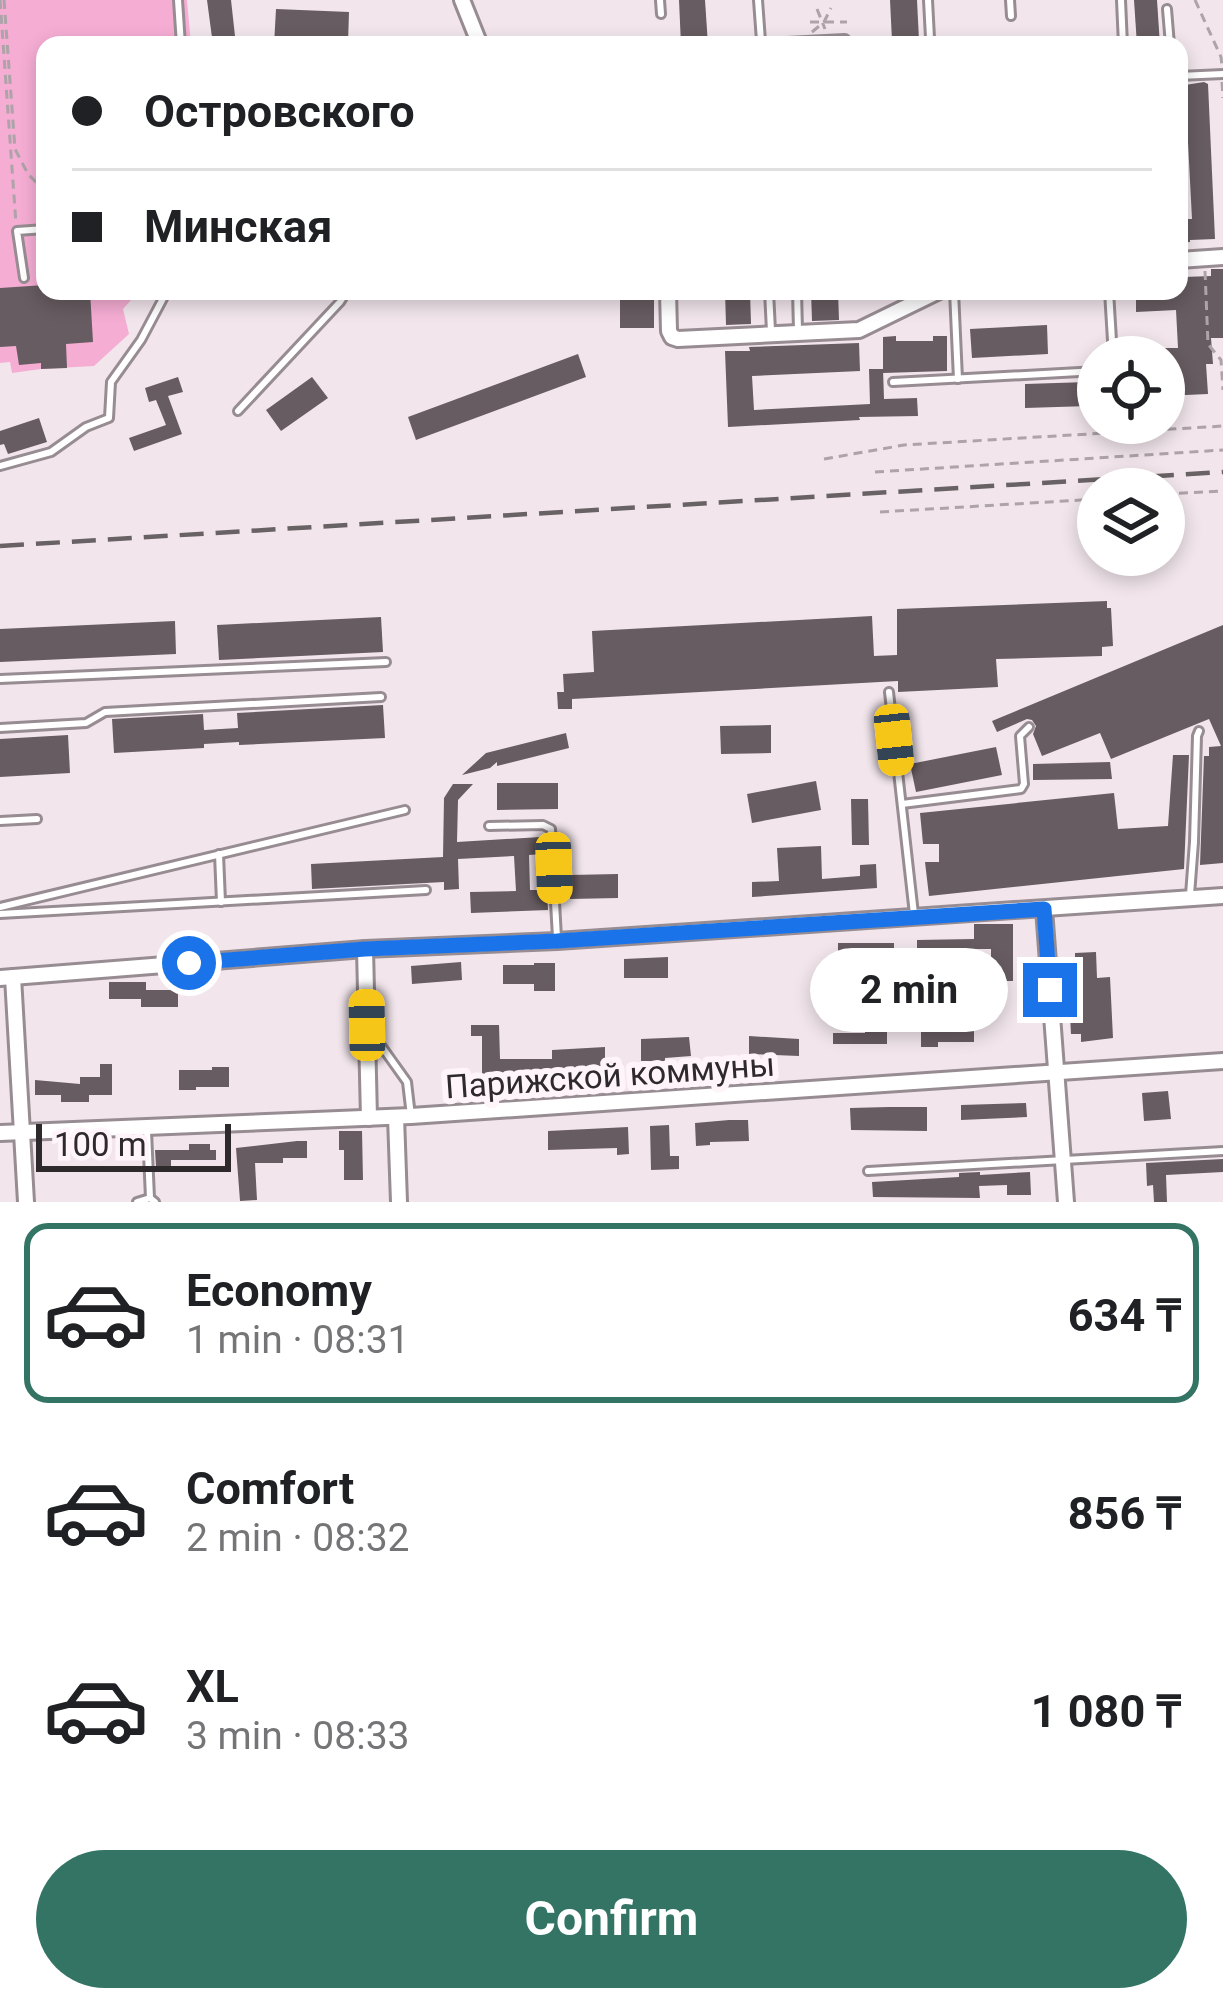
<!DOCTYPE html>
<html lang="en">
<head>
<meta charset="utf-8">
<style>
  :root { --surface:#fff; --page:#f2f2f2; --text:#202124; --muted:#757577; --line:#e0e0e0; --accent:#337464 }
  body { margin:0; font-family:Roboto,sans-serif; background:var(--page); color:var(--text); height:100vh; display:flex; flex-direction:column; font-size:45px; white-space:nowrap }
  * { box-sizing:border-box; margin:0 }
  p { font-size:39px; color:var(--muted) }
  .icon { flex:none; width:66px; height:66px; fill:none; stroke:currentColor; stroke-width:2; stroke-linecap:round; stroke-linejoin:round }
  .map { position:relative; height:1202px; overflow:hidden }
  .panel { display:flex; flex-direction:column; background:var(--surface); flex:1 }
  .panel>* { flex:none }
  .guide { position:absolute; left:36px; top:36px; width:1152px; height:264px; border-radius:24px; box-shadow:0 6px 18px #0003; display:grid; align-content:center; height:264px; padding:0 36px; background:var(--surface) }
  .fabs { position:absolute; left:1077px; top:336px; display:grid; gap:24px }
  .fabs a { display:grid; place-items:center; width:108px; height:108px; border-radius:50%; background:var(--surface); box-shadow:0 6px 18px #0003; font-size:60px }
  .scale { position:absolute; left:36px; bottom:30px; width:195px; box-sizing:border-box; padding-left:12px; border:6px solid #2e292b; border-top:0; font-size:33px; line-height:42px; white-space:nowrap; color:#2e292b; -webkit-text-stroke:9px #fef4f9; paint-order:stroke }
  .end { position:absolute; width:54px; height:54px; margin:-27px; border:15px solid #1a73e8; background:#fff; box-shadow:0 0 0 6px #fff }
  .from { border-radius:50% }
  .bubble { position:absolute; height:84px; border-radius:42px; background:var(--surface); box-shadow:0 6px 18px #0003; font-size:39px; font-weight:700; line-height:84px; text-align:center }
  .car { position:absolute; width:36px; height:72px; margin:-36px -18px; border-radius:15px; box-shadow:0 0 9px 3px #0007; background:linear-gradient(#f5c518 24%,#345 0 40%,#f5c518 0 76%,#345 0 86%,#f5c518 0) }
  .guide b { display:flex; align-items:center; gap:42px; height:114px; font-size:45px }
  .guide b+b { border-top:3px solid var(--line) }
  .guide i { width:30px; height:30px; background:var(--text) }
  ul { padding:21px 0 0; list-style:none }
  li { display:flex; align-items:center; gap:36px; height:180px; margin:0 24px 18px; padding:0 12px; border:6px solid transparent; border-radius:24px }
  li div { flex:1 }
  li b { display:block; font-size:45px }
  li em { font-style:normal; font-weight:700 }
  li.selected { border-color:var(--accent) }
  li>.icon { width:108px; height:108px; stroke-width:1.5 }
  .action { display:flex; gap:24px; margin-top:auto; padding:24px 36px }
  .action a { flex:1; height:138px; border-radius:72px; background:var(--accent); color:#fff; font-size:48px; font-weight:700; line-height:138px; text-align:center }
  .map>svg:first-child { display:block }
  .park { fill:#f6add4 }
  .building { fill:#675c61 }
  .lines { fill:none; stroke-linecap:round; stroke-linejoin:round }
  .lane-casing { stroke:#978c91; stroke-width:12 }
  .street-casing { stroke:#978c91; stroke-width:20 }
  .path { stroke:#ada3a8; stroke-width:3; stroke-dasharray:9 6; stroke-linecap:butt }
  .lane { stroke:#fff; stroke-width:6 }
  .street { stroke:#fff; stroke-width:14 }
  .rail { stroke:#696265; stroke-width:4.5; stroke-dasharray:24 12; stroke-linecap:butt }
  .route { stroke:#1a73e8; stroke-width:15 }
  .labels { text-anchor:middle; stroke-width:12; stroke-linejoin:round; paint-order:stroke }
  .street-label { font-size:33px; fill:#2e292b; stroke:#fef4f9 }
</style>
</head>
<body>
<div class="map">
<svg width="1223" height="1202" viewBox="0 0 1223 1202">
  <rect width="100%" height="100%" fill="#f2e6ec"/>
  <path class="park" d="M0,0h187l4,45h-146v246h94l-16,18 6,25 -35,32 -53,3 -29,4 -2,-11 -10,1z"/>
  <g class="building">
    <path d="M207,0h24l5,45h-23z"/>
    <path d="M679,0h26l3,45h-27z"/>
    <path d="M890,0h27l2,40 -27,1z"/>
    <path d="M1134,0h23l3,45h-23z"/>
    <path d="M276,9l73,3 -1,31 -42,-2v4h-32z"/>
    <path d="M1204,82l4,2 7,155 -25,1v2l-11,1v-24h13l-7,-134z"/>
    <path d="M1211,269h12v69h-12l2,26h-7l2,30 -44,2v-48h14l-2,-38 -40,2v-21h43v-9h5v-5l27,-1z"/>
    <path d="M45,285v6h45l3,51 -27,2 1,24 -26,1v-6l-22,2 -3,-19 -16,1v-59z"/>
    <rect x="620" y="291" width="34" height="37"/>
    <path d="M725,291h25l1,33 -25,1z"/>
    <path d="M811,291h27l1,29 -27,1z"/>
    <path d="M1047,325l1,29 -76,4 -2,-29z"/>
    <path d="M896,336v5h37v-5h14v35l-64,2v-36z"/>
    <path d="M859,343l1,28 -108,5 2,34 116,-6 -1,-35h14l1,30 33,-1 1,18 -59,1 1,3 -132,7 -3,-76h25l-1,-4z"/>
    <path d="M578,354l8,23 -170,63 -8,-23z"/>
    <path d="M178,377l5,15 -15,4 14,38 -48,17 -5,-13 37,-13 -10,-25 -7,2 -4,-14z"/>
    <path d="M312,377l16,21 -47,33 -15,-21z"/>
    <path d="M1088,382l1,24 -64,2v-24z"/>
    <path d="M39,418l8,24 -39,12 -4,-10 -4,1v-14z"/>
    <path d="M1107,601v7h4l2,38 -11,1v9l-106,3 2,28 -100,5v-11l-326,18v10h-14l-1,-17h7l-1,-18 31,-2 -2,-41 280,-15 2,40 23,-1v-46z"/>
    <path d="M381,617l2,35 -164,8 -2,-35z"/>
    <path d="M175,621l1,33 -176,8v-33z"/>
    <path d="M1223,625v238l-23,2 4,-109h5v-9l12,-1 -12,-27 -98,40 -11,-26 -58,23 -9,-22 3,-8 -4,-6 -5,-1 -30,13 -5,-11z"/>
    <path d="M383,705l2,33 -146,7v-3l-35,2v4l-90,5 -2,-34 91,-5 1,16 34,-2 -1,-15z"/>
    <path d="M771,725v28l-50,1 -1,-28z"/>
    <path d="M566,733l3,15 -72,18v-4l-7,6 -28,7 24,-22z"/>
    <path d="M68,735l2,38 -70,4v-38z"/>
    <path d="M996,747l6,28 -86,17 -6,-28z"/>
    <path d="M1173,755h16l-5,114 -255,27 -4,-34h14v-18h-16l-3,-31 194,-20 4,36 50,-3z"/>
    <path d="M1110,762l2,17 -79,1v-16z"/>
    <path d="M816,781l5,29 -69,13 -5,-29z"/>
    <path d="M497,783h61v26l-61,1z"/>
    <path d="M453,784h20l-15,16 -1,42 84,-5 1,17 -13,1 1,35h17l1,20 -77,3 -1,-21 46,-1 -2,-35 -56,3 1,30 -15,1v-8l-132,7 -1,-25 132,-7 1,-59z"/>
    <path d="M851,799h17l1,46h-17z"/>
    <path d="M821,846l1,33 38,-3v-11l16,-1 1,24 -125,9v-15l27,-1 -2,-33z"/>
    <path d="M618,874v24l-48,1v-24z"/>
    <path d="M974,924h39v57h-22v-32h-26v6l-48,-3v-12l57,-1z"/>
    <path d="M838,943h56v20l-56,2z"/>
    <path d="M1096,952l1,26 13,-1 3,61 -32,4v-8h-10l-4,-75h8v-6z"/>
    <path d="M668,957v21h-44v-19z"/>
    <path d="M461,962l1,18 -50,4 -1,-18z"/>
    <path d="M534,963h21v28h-21v-7h-31v-19h31z"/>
    <path d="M109,982h37v8h32v17h-37v-8h-32z"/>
    <path d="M953,1021h21v21h-36v5h-17v-20h32z"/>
    <path d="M471,1025h28l1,34h52v-9l53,-3v26h-105v2h-18v-39h-11z"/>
    <path d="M865,1027h22v17h-54v-11h32z"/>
    <path d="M749,1036l50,3v17l-50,-2z"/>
    <path d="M689,1037l2,19 -26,2v3h-24v-22z"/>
    <path d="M100,1064h12v31h-23v7h-28v-7h-26v-15l45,4v-7h20z"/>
    <path d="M212,1067h17v20h-33v3h-17v-20h33z"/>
    <path d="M1168,1091l3,28 -27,2 -2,-28z"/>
    <path d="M1026,1103l1,14 -66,3v-15z"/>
    <path d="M889,1107h38v24l-76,-1 -1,-22z"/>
    <path d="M729,1120h19l1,21 -39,1v3l-14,1 -1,-23z"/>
    <path d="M669,1125l1,31h9v13l-28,1 -1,-44z"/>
    <path d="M628,1127l1,27 -12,1v-7l-69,2v-19z"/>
    <path d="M339,1131h23l1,49h-19v-30h-5z"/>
    <path d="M297,1141h10v17h-24v5h-28l2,37 -17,1 -4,-53z"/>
    <path d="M189,1144h21v6h6v10h-45v6h-15l-1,-16h34z"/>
    <path d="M1223,1159v13l-57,3 1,27h-13l-1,-17 -6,1 -1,-23z"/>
    <path d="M980,1172v3l50,-3 1,23h-24v-10l-28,1 1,12 -107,-1 -1,-15 87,-5v-4z"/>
  </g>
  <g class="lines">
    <defs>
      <g id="lane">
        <path d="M178,0l3,45"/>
        <path d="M660,0l1,14"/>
        <path d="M758,0l3,41"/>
        <path d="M928,0l2,38"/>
        <path d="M1010,0l1,16"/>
        <path d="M1121,0l2,45"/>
        <path d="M1167,9l3,36"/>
        <path d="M728,45l117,-6 6,6"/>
        <path d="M1179,76l44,-2"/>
        <path d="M24,278l-7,-47 28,-2"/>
        <path d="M769,291l2,40"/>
        <path d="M797,291l1,39"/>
        <path d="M954,291l4,88"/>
        <path d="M1109,291l4,66"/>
        <path d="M893,382l205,-11"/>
        <path d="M238,411l102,-109 7,-11"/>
        <path d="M0,466l51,-14 35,-25 23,-9 2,-36 30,-42 26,-49"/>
        <path d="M0,679l386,-17"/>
        <path d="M889,692l25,222"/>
        <path d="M0,728l86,-5 19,-11 276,-15"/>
        <path d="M902,804l119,-15 3,-5 -4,-48 9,-9"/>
        <path d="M0,821l37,-2"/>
        <path d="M489,826l54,-1 8,4 6,109"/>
        <path d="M219,854l2,48"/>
        <path d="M1190,895l4,-53 3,-106 2,-5"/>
        <path d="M0,907l405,-97"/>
        <path d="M0,914l426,-24"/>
        <path d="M372,1033l35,49 4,34"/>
        <path d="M147,1131l3,67 5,4"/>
        <path d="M868,1171l355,-20"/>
        <path d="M137,1202l13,-4"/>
      </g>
      <g id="street">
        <path d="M462,0l18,45"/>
        <path d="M1179,260l44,-3"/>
        <path d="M668,291l1,40 3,6 6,2 181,-9 80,-39"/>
        <path d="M1044,909l22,293"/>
        <path d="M365,949l4,169"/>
        <path d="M13,977l13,225"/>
        <path d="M0,978l365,-29 192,-8 666,-45"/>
        <path d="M396,1117l3,85"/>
        <path d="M0,1133l411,-17 812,-55"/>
      </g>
    </defs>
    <use href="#lane" class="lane-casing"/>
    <use href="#street" class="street-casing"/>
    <g class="path">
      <path d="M0,0l16,224"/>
      <path d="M4,0l11,149 13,25 17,17"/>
      <path d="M1195,0l26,57 1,9"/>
      <path d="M817,9l8,20"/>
      <path d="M810,22h37"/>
      <path d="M812,32l12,-10 7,-14"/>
      <path d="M1222,82l1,16"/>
      <path d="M1205,271l3,73 13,16 2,30"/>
      <path d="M824,459l80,-14 319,-19"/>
      <path d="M875,472l348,-22"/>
      <path d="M1164,494l59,-3"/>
      <path d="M880,512l218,-13"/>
    </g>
    <use href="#lane" class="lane"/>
    <use href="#street" class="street"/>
    <path class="rail" d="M0,546l1223,-74"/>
  </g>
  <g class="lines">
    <path class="route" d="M189,963l176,-14 192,-8 487,-32 6,81"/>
  </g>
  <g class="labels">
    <g class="street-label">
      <text transform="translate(610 1075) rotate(-4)" y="12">Парижской коммуны</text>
    </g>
  </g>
</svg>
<div class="fabs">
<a><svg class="icon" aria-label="locate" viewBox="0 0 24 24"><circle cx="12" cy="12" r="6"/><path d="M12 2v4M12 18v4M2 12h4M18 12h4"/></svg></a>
<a><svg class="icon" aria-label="layers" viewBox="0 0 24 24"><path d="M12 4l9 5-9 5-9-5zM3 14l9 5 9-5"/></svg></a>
</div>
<div class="scale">100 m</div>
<i class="end from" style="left:189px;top:963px"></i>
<i class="end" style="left:1050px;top:990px"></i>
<div class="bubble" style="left:810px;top:948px;width:198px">2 min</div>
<i class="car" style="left:894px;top:740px;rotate:174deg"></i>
<i class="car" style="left:554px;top:868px;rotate:178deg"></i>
<i class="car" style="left:367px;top:1025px;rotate:359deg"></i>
<div class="guide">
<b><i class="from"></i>Островского</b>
<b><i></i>Минская</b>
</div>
</div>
<section class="panel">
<ul>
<li class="selected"><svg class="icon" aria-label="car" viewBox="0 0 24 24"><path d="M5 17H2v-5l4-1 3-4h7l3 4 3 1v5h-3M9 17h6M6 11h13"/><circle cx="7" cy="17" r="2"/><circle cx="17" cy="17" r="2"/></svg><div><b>Economy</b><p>1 min · 08:31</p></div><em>634 ₸</em></li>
<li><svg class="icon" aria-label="car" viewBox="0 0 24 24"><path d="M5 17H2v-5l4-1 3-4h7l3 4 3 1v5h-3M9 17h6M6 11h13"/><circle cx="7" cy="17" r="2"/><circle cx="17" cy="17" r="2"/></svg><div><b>Comfort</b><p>2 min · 08:32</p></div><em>856 ₸</em></li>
<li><svg class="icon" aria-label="car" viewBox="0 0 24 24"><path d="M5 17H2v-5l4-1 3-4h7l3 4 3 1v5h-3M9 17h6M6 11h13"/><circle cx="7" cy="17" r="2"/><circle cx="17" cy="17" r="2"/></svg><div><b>XL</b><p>3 min · 08:33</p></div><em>1 080 ₸</em></li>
</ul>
<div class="action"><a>Confirm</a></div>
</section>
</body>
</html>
